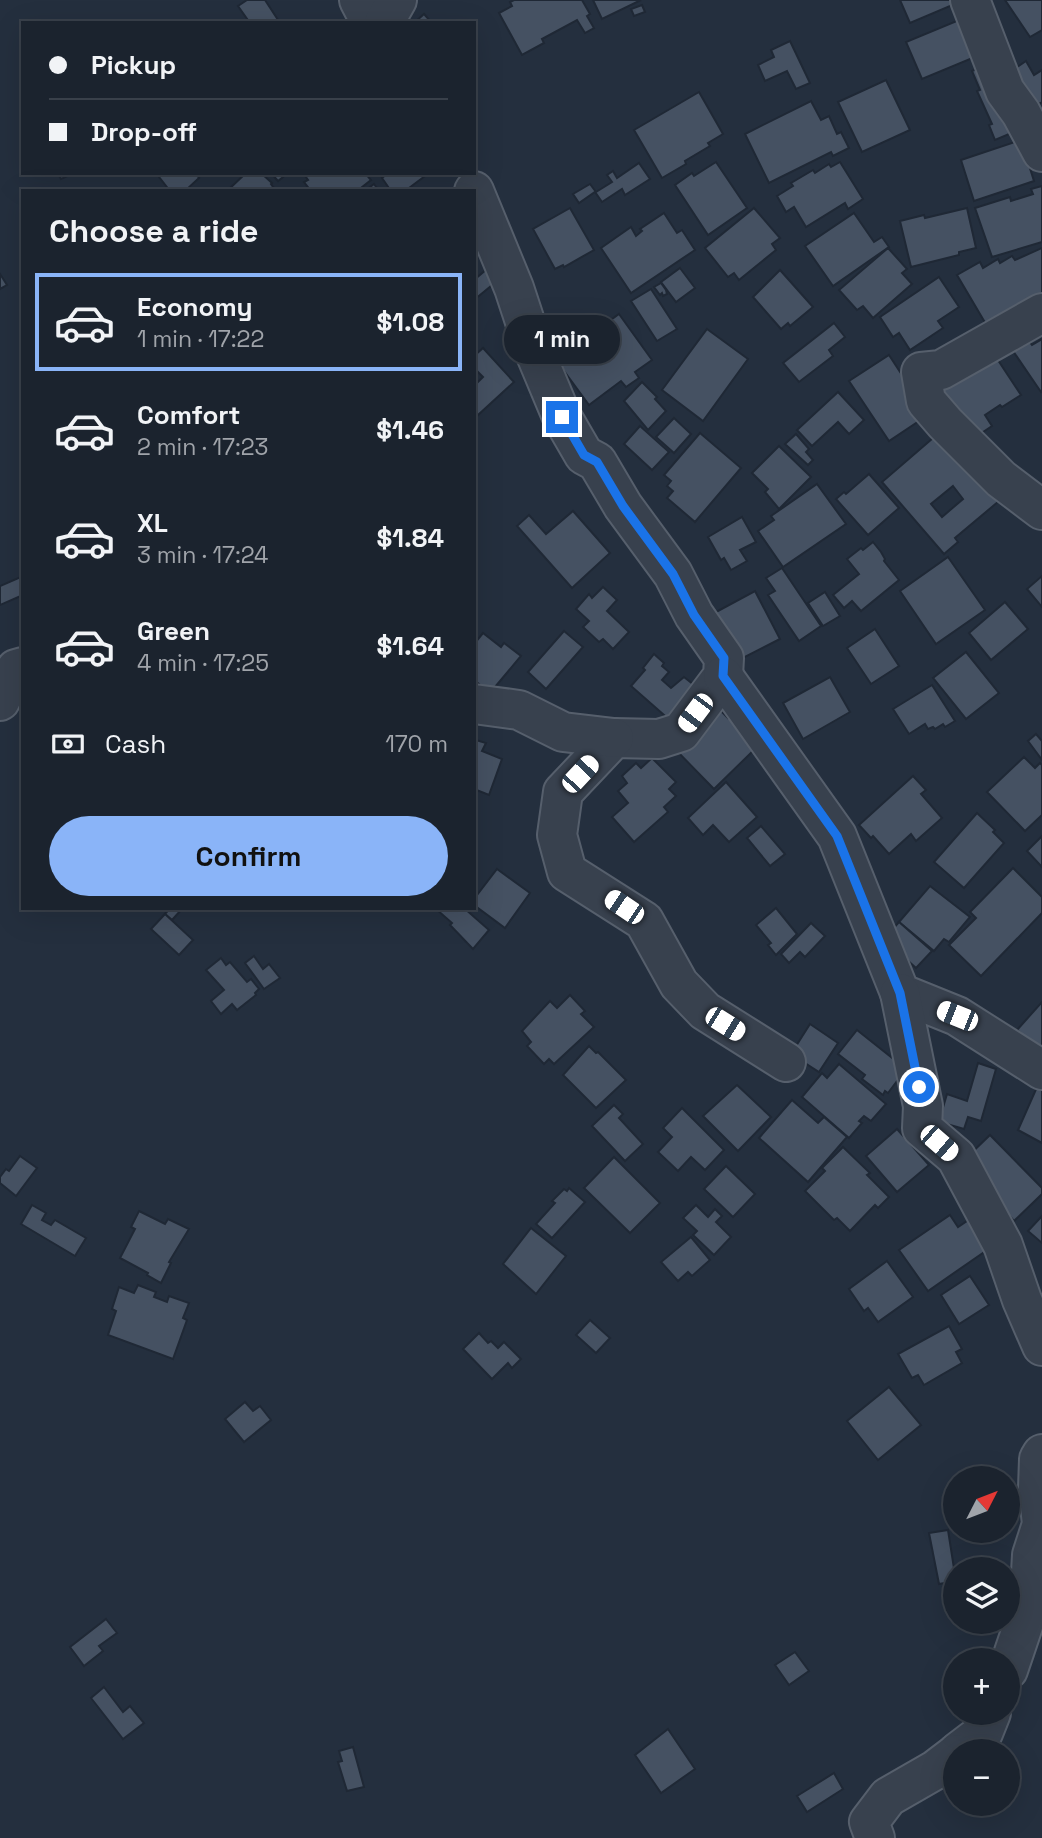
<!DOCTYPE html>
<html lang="en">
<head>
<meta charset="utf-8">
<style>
  :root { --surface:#1b232e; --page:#282f3a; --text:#f1f3f6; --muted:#a0a4aa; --line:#39404a; --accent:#8ab4f8 }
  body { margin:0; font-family:"Space Grotesk",sans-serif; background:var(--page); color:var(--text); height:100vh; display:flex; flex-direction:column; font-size:26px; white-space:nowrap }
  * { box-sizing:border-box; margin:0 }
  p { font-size:23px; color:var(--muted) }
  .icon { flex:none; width:38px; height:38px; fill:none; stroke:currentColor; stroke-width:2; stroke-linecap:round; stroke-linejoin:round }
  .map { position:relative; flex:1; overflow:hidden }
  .details { position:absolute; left:21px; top:189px; width:455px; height:721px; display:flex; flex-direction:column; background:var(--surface); border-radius:0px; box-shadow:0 7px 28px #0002,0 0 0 2px var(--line) }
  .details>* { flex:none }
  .banner { position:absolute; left:21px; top:21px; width:455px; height:154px; border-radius:0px; box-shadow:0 7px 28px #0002,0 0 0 2px var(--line); display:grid; align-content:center; height:154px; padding:0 28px; background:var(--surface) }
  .needle { width:46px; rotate:48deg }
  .fabs { position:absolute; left:943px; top:1466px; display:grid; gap:14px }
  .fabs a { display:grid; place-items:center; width:77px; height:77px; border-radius:50%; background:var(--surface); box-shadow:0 7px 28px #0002,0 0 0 2px var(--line); font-size:35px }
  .end { position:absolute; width:32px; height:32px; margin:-16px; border:9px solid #1a73e8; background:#fff; box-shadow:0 0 0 4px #fff }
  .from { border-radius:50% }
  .bubble { position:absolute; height:49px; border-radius:24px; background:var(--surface); box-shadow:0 7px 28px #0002,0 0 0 2px var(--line); font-size:23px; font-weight:700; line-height:49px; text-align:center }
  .car { position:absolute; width:21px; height:42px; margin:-21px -10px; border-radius:9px; box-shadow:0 0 5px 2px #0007; background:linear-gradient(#fff 24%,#345 0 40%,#fff 0 76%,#345 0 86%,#fff 0) }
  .banner b { display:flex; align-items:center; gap:24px; height:66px; font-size:26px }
  .banner b+b { border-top:2px solid var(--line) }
  .banner i { width:18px; height:18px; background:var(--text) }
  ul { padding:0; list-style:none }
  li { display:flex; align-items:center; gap:21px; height:98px; margin:0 14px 10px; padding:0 14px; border:4px solid transparent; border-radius:0px }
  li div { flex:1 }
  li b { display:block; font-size:26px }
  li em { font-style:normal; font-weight:700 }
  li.current { border-color:var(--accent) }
  li>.icon { width:63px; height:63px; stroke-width:1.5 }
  h2 { padding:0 28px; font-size:32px; line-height:84px }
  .pay { display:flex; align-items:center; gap:18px; height:77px; padding:0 28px; font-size:26px }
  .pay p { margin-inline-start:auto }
  .action { display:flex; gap:14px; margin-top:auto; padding:14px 28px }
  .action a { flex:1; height:80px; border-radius:42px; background:var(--accent); color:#111; font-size:28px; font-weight:700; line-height:80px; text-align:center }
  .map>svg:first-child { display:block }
  .building { fill:#455162; stroke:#1f2835; stroke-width:2; fill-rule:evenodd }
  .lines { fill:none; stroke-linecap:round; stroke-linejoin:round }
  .minor-casing { stroke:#565f6c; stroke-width:42 }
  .minor { stroke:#38414e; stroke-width:38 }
  .route { stroke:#1a73e8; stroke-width:9 }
</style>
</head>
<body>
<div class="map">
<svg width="1042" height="1838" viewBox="0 0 1042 1838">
  <rect width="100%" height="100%" fill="#242f3e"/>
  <g class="building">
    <path d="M247,0h18l15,23h-30l-12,-17z"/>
    <path d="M514,0h68l8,14 -3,2 7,12 -9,5 -8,-13 -35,19 2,4 -22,12 -23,-42 13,-7 -2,-4z"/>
    <path d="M593,0h48l-39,19z"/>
    <path d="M900,0h61l1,1 -52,22z"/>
    <path d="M1042,0v30l-12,7 -25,-37z"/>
    <path d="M642,5l3,7 -11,4 -3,-7z"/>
    <path d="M424,14l8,9h-18z"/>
    <path d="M959,20l16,37 -53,22 -16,-37z"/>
    <path d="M790,41l20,42 -14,6 -9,-18 -22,10 -7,-16 16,-8 -3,-7z"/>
    <path d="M1026,61l8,14 8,-5v32l-12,7 -23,-35z"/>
    <path d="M985,65l29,67 -19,8 -6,-15 3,-1 -15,-33 3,-1 -8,-19z"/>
    <path d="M886,80l24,50 -48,22 -24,-50z"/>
    <path d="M699,92l24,42 -15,9 2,3 -25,15 1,3 -24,14 -28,-48z"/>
    <path d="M811,101l10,19 8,-4 8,18 4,-2 8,16 -16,8 -2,-4 -62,31 -24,-49z"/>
    <path d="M1021,140l13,41 -60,20 -13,-41z"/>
    <path d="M716,162l31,46 -39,27 -33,-50 17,-12 2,3z"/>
    <path d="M840,162l23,37 -15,10 -3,-6 -39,24 -12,-20 -8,5 -9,-16 16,-10 -2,-3 22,-13 2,3 14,-9 2,3z"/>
    <path d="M639,163l11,16 -25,16 -3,-6 -20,13 -7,-10 -16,11 -6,-9 17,-10 6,8 16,-10 -5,-7 6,-4 4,7z"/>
    <path d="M58,173h16l-13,6z"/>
    <path d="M156,173h39l4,5 -14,13h-15z"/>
    <path d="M246,173h15l11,10 -1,1 5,7h-49z"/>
    <path d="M271,173h17l-10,8z"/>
    <path d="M303,173h62l6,7 -14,11h-46l-7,-9 4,-2z"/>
    <path d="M388,173h41l-24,18h-14l-9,-13z"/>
    <path d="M374,184l5,7h-14z"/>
    <path d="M1042,186v56l-50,15 -17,-49 35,-11 1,4 22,-7 -2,-5z"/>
    <path d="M570,208l24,42 -30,17 -1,-2 -8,4 -22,-40z"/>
    <path d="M754,208l26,30 -8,6 4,6 -37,30 -5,-7 -6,4 -23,-29z"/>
    <path d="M967,208l9,40 -17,4v3l-48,12 -11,-46 24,-6 1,3z"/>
    <path d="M664,213l13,20 5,-3 13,20 -64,43 -30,-45 30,-21 5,9 6,-5 -2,-2z"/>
    <path d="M854,213l20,29 8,-5 7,10 -56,39 -28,-40z"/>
    <path d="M888,248l19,21 -5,4 10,11 -39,34 -10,-12 -6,4 -18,-20z"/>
    <path d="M1042,248v55l-52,28 -33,-56 23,-13 3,6 15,-9 2,4 12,-7 3,4z"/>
    <path d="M680,268l15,20 -19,14 -15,-20z"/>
    <path d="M487,269l10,12 -23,19v-20z"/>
    <path d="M780,270l33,37 -23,19 -2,-3 -7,6 -28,-32z"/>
    <path d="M0,274l7,11 -7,4z"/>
    <path d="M939,277l20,30 -21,14 5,7 -33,22 -11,-17 -6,4 -13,-20z"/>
    <path d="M661,283l5,7 1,4 -4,2 -1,-3 -2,2 -6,-8z"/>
    <path d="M651,289l26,40 -20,12 -26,-40z"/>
    <path d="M619,314l33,46 -17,12 4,6 -13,9 -5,-6 -32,24 -33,-45z"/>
    <path d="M834,323l11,14 -16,13 4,6 -34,26 -16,-19z"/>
    <path d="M707,329l41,30 -45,62 -41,-31z"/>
    <path d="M1042,339v52l-1,1 -28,-41 16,-10 3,4z"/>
    <path d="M988,345l33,50 -19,12 -2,-2 -15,10 7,11 -21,14 -42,-56z"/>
    <path d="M483,348l31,34 -36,33 -4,-4v-32l4,3 5,-5 -9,-9v-12z"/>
    <path d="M889,355l39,60 -39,26 -40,-60z"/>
    <path d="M642,382l15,15 -2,2 11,12 -18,19 -24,-29z"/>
    <path d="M838,392l26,28 -15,14 -11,-12 -26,24 -15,-16z"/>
    <path d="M674,418l17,16 -17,19 -18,-16z"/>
    <path d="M640,426l29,26 -17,18 -28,-26z"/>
    <path d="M940,432l59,69 -44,37 3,4 -14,12 -62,-72zM953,486l10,13 -21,18 -11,-13z"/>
    <path d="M700,433l41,35 -46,54 -28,-24 6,-7 -6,-5 4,-5 -7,-6z"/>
    <path d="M796,434l13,15 -3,3 7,8 -5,5 -23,-21z"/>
    <path d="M779,446l32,31 -32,32 -14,-17 3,-3 -16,-16z"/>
    <path d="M869,474l30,34 -31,27 -32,-36 8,-7 2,2z"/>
    <path d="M817,484l29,40 -63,43 -25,-36 16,-11 -3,-4z"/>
    <path d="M573,511l37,42 -38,35 -55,-62 12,-11 17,19z"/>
    <path d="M742,517l14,25 -16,8 7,11 -16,9 -7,-12 -3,2 -13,-23z"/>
    <path d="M873,542l8,10 4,7 -1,2 15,19 -38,31 -9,-10 -8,7 -11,-13 26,-21 -12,-15 14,-11 2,2z"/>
    <path d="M948,557l37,53 -49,34 -36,-53z"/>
    <path d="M782,568l39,58 -22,15 -31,-46 7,-4 -9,-13z"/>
    <path d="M23,576v19l-23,10v-19z"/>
    <path d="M1042,576v31l-15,-18z"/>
    <path d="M603,587l14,13 -10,11 22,21 -16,17 -10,-10 -4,3 -16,-15 6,-6 -13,-12 13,-15 3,4z"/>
    <path d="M755,591l25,48 -39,20 -25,-47z"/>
    <path d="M825,592l15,24 -17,10 -15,-23z"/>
    <path d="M1005,602l23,27 -37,31 -22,-27z"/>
    <path d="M875,629l24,37 -28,18 -24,-36z"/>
    <path d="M564,631l19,16 -37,42 -18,-17z"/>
    <path d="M483,633l18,14 3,-4 17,13 -31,37 -16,-13v-36z"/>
    <path d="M966,652l33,41 -33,26 -33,-41z"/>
    <path d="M654,654l10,9 -2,3 7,6 -7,8 9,8 13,-11 15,12 -27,33 -41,-36 14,-16 -2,-2z"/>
    <path d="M830,677l20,35 -47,27 -20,-36z"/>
    <path d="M932,685l23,36 -10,6 -2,-3 -8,5 -2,-2 -5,2 -3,-5 -16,10 -16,-25z"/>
    <path d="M714,704l14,14 4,-4 25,33 -43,42 -42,-43z"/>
    <path d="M1036,734l6,7v19l-14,-19z"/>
    <path d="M476,740l10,3 -4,8 20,8 -13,36 -15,-6z"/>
    <path d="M1024,757l11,11 5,-5 2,2v50l-17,16 -38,-39z"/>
    <path d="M652,758l24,24 -7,7 7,7 -12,11 4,5 -34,30 -22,-25 16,-14 -10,-12 9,-8 -5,-7 14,-13 5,5z"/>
    <path d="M913,776l13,14 -5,4 21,24 -26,23 -5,-7 -22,20 -16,-18 -2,2 -12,-13z"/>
    <path d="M726,782l31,35 -28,25 -16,-17 -10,10 -15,-17z"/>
    <path d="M977,813l18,17 -2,2 11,11 -40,45 -30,-26z"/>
    <path d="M761,826l24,28 -15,12 -23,-28z"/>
    <path d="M1042,836v31l-15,-16z"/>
    <path d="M1013,868l29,29v16l-61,63 -32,-31 27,-27 -6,-6z"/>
    <path d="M497,869l33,24 -25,35 -31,-23v-6z"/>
    <path d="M930,886l40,31 -21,25 -5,-3 -10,12 -35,-29z"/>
    <path d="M170,908l12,1 -10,11 -7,-6z"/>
    <path d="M464,908l25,22 -16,19 -23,-24 2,-2 -16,-14z"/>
    <path d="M776,908l21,26 -21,21 -8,-10 3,-2 -15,-18z"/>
    <path d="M165,914l28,26 -14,15 -28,-26z"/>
    <path d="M899,922l33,29 -16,17 -32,-29z"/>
    <path d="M811,923l14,13 -20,21 -5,-5 -11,11 -8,-9z"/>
    <path d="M254,956l9,13 6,-5 11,14 -16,11 -19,-26z"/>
    <path d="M221,958l5,7 4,-3 17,20 4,-3 8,10 -4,4 1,2 -19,15 -5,-6 -11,10 -10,-13 13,-11 -18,-20z"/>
    <path d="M570,995l15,16 -4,3 13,13 -40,37 -5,-5 -5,5 -17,-18 4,-4 -9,-11 28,-30 7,7z"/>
    <path d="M1042,1002v51l-25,-23z"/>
    <path d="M810,1024l28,19 -19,29 -28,-18z"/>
    <path d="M857,1030l49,39 -18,24 -3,-2 -2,4 -21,-16 3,-4 -27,-21z"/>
    <path d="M589,1046l7,7 2,-1 28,28 -30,28 -33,-33z"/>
    <path d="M978,1063l18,6 -15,52 -13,-4 -4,12 -31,-9 9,-9 5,-17 20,7z"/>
    <path d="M839,1064l47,40 -15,17 -7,-5 -5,5 3,2 -13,15 -47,-41 20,-24 5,5z"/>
    <path d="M737,1085l34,32 -33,34 -35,-35z"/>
    <path d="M1037,1087l5,2v54l-24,-13z"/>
    <path d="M792,1100l26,23 6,-6 23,20 -39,45 -49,-44z"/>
    <path d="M614,1105l9,9 -4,4 24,26 -18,17 -33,-35z"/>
    <path d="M682,1108l42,42 -19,20 -14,-13 -13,14 -20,-19 14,-15 -9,-9z"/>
    <path d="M897,1129l32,36 -32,27 -31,-36z"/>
    <path d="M990,1135l52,53v6l-28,27 -52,-59z"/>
    <path d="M843,1147l27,26 -3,2 22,22 -11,11 -3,-3 -25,26 -13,-13 -3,2 -29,-29 20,-20 -3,-3z"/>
    <path d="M20,1156l17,12 -21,28 -16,-13v-6l6,-8 3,2z"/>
    <path d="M614,1157l46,46 -30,30 -46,-45z"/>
    <path d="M726,1166l29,28 -22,23 -29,-28z"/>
    <path d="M569,1188l16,14 -33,36 -16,-14 19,-21 -3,-2 12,-12 3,2z"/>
    <path d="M32,1205l14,8 -4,7 9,5 4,-5 31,18 -11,18 -54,-32z"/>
    <path d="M696,1205l12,12 7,-8 7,7 -6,6 15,15 -17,18 -21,-20 4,-4 -14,-13z"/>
    <path d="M139,1211l26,13 3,-5 21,10 -20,33 2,1 -10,20 -14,-8 1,-2 -28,-15 15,-29 -4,-2z"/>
    <path d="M950,1215l8,12 12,-8 20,29 -62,43 -29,-41z"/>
    <path d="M1042,1216v27l-14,-12z"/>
    <path d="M531,1228l35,28 -30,38 -33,-30z"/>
    <path d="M691,1237l19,23 -18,16 -4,-4 -10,9 -17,-19z"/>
    <path d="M887,1261l26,36 -35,25 -10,-14 -4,3 -15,-22z"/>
    <path d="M970,1276l19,29 -30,19 -18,-29z"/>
    <path d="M138,1285l18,7 -2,5 13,5 2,-6 20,7 -6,15 4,2 -14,39 -65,-24 8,-24 -4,-2 7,-22 15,6z"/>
    <path d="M590,1320l20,18 -14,15 -20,-18z"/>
    <path d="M949,1326l13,23 -6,3 6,11 -38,22 -6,-10 -6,3 -14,-24z"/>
    <path d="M479,1333l9,10 3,-2 7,7 6,-6 17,17 -9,9 -4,-5 -16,16 -29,-30z"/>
    <path d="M889,1387l32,38 -43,35 -31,-39z"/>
    <path d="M245,1402l8,9 7,-5 11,14 -27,22 -19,-23z"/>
    <path d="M948,1530l8,51 -17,3 -10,-51z"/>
    <path d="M106,1619l11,14 -18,13 4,5 -19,15 -14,-19z"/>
    <path d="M795,1652l14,19 -20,14 -14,-20z"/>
    <path d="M104,1687l19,25 7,-6 14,17 -21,16 -32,-41z"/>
    <path d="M668,1729l27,40 -34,24 -26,-38z"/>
    <path d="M353,1747l11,40 -17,4 -9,-29 4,-1 -3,-10z"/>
    <path d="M834,1773l9,16 -36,23 -10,-16z"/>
  </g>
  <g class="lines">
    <defs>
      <g id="minor">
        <path d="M359,0l12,23"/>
        <path d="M970,0l35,91 16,22 21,39"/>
        <path d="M384,23l13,-23"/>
        <path d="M474,191l40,97 22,67 26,62 22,38 13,7 26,44 50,68 21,41 30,43 -1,18 -42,56 -22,7 -45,-1 -51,54 -6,43 10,37 77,49 35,63 26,27 81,51"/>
        <path d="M1042,313l-101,57 -20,2 5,29 19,22 56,56 41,31"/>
        <path d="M723,676l114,160 63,157 57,23 85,54"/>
        <path d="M0,701l16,-32 7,-2"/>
        <path d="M474,704l45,6 44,22 51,6"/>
        <path d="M900,993l23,113 -1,22 34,29 47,88 19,55 20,46"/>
        <path d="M1008,1670l21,-62 3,-53 10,-31 -4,-36 1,-29 3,-5"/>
        <path d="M958,1752l25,-19 8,-20"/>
        <path d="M875,1838l-6,-16 19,-25 47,-27 21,-16"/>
      </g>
    </defs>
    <use href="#minor" class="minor-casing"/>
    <use href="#minor" class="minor"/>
  </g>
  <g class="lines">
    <path class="route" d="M562,417l22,38 13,7 26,44 50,68 21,41 30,43 -1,18 114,160 63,157 19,94"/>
  </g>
</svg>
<div class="fabs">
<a><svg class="needle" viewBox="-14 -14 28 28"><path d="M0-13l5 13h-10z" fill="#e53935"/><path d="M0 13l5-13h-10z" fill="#a0a4aa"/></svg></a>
<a><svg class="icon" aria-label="layers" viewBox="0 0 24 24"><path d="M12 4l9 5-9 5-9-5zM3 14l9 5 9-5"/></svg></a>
<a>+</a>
<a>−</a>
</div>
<i class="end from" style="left:919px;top:1087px"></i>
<i class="end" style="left:562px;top:417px"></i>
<div class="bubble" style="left:504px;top:315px;width:116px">1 min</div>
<i class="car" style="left:695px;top:713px;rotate:217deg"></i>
<i class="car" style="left:580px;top:774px;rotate:43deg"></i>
<i class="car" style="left:624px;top:907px;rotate:304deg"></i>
<i class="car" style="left:957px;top:1016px;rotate:292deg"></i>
<i class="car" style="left:725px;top:1024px;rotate:122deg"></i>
<i class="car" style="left:939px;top:1143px;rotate:131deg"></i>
<div class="banner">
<b><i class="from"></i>Pickup</b>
<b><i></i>Drop-off</b>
</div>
<section class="details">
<h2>Choose a ride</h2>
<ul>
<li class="current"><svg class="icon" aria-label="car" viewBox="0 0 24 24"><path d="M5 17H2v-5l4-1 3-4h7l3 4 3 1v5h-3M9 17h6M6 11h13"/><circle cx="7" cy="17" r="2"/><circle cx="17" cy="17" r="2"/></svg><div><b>Economy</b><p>1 min · 17:22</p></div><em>$1.08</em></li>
<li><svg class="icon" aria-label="car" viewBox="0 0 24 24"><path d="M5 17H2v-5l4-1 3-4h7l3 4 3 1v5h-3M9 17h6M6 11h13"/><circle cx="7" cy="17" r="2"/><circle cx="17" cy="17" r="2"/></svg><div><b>Comfort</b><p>2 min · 17:23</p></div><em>$1.46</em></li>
<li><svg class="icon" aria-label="car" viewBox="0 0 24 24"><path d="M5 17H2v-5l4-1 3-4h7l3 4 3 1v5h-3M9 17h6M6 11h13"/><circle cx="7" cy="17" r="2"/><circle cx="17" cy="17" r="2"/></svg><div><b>XL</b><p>3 min · 17:24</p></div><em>$1.84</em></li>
<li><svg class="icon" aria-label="car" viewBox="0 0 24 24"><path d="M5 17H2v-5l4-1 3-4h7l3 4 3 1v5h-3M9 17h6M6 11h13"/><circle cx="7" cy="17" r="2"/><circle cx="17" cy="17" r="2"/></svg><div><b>Green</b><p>4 min · 17:25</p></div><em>$1.64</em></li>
</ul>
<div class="pay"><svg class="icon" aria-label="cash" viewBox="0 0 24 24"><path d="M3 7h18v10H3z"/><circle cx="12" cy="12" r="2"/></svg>Cash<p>170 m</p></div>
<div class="action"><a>Confirm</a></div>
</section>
</div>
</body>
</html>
